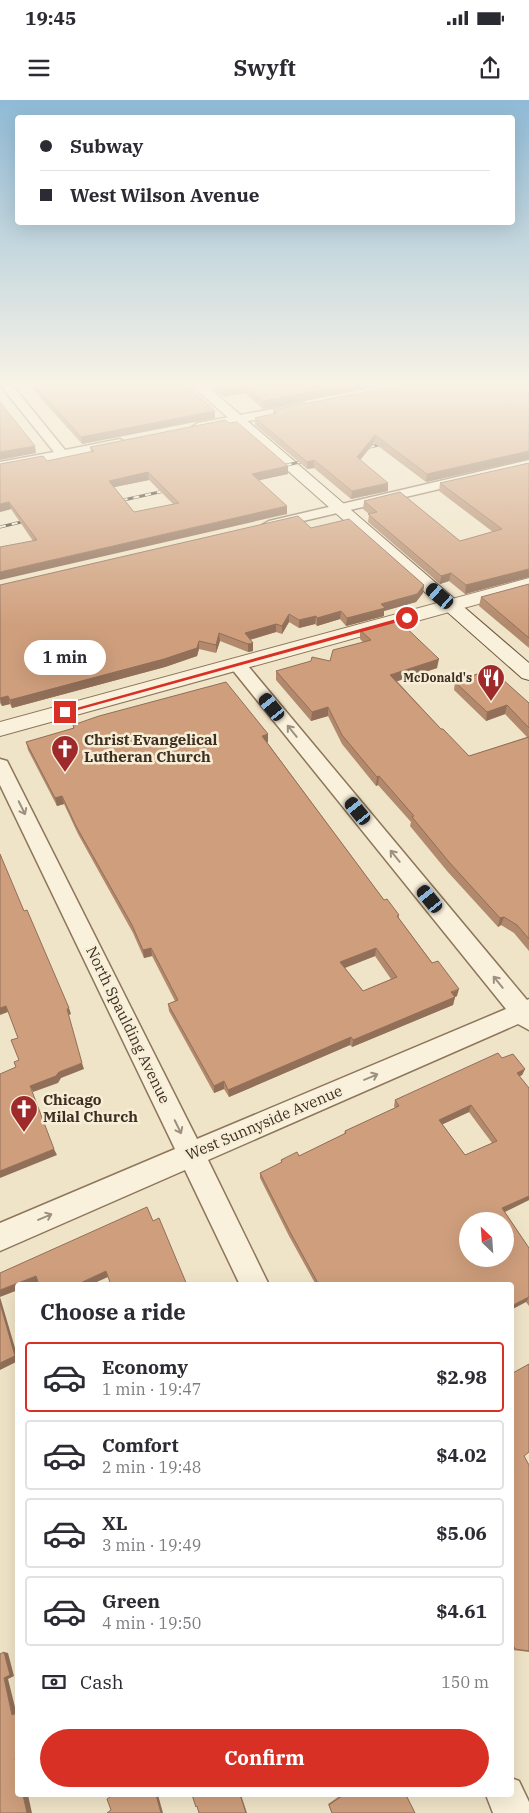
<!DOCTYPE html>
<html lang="en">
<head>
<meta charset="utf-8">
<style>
  :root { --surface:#fff; --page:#f2f2f3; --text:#2b2b33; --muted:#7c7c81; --line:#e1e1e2; --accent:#d93025 }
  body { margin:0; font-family:"IBM Plex Serif",serif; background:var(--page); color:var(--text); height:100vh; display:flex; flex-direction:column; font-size:19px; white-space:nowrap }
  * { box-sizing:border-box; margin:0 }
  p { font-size:16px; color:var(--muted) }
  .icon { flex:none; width:28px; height:28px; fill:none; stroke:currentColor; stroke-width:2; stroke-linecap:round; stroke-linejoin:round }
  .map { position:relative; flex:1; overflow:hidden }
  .details { position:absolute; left:15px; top:1182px; width:499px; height:515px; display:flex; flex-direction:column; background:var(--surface); border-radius:5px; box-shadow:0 5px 20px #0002 }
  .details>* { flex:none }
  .guide { position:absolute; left:15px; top:15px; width:500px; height:110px; border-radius:5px; box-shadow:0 5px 20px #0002; display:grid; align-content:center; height:110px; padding:0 25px; background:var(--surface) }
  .needle { width:32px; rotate:335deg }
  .tools { position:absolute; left:459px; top:1112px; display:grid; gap:10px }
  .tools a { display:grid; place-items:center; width:55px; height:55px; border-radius:50%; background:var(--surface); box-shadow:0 5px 20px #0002; font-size:25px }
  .end { position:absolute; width:22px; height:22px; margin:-11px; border:6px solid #d93025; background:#fff; box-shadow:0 0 0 2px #fff }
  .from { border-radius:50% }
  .bubble { position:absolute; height:35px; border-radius:18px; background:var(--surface); box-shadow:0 5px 20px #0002; font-size:16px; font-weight:700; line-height:35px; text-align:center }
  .car { position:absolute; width:15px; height:30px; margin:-15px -8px; border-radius:6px; box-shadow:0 0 4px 1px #0007; background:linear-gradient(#222 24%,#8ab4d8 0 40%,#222 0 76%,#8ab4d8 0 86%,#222 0) }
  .guide b { display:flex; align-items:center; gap:18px; height:48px; font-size:19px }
  .guide b+b { border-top:1px solid var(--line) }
  .guide i { width:12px; height:12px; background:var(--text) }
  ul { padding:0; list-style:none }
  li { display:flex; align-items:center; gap:15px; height:70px; margin:0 10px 8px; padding:0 15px; border:2px solid var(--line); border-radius:5px }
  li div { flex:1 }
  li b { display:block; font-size:19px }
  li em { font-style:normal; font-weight:700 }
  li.selected { border-color:var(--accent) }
  li>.icon { width:45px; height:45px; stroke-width:1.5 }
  h2 { padding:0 25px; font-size:22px; line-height:60px }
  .pay { display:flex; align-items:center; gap:12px; height:55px; padding:0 25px; font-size:19px }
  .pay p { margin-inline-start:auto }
  .cta { display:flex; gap:10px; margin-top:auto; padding:10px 25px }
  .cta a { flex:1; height:58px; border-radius:30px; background:var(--accent); color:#fff; font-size:20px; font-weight:700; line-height:58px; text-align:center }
  .status { display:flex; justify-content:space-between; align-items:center; height:35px; padding:0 25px; background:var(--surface); direction:ltr }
  .status svg { height:14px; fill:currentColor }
  header { display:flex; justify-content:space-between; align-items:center; height:65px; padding:0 25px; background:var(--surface); font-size:22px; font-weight:700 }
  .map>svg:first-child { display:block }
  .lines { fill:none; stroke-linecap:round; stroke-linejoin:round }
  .minor-casing { stroke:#8d765c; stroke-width:3 }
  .tertiary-casing { stroke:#8d765c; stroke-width:2 }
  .secondary-casing { stroke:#6f573f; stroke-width:2 }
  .minor { fill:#faf1dc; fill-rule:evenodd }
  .tertiary { fill:#faf1dc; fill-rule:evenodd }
  .secondary { fill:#faf1dc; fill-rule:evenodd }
  .rail-casing { stroke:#3d2e20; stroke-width:3 }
  .rail { stroke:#f7eed8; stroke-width:2; stroke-dasharray:6; stroke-linecap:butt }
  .wall { fill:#b2896c; fill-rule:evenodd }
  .shaded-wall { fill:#916f58 }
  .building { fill:#cf9f7d; stroke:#916f58; fill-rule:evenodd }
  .oneway { stroke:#9c907e }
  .route { fill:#d93025 }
  .labels { text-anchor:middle; stroke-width:5; stroke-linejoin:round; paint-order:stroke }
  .far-poi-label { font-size:12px; font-weight:bold; fill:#3d2e20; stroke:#f7eed8; text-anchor:end }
  .poi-label { font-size:15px; font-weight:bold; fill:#3d2e20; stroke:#f7eed8; text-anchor:start }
  .street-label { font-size:15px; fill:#3d2e20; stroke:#f7eed8 }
</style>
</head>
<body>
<div class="status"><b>19:45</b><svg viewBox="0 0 49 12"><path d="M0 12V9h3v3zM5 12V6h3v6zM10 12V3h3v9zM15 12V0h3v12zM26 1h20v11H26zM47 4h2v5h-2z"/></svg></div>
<header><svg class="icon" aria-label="menu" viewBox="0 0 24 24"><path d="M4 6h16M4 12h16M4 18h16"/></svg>Swyft<svg class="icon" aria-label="share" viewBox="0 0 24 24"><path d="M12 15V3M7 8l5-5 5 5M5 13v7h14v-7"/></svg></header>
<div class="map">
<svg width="529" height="1713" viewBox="0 0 529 1713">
  <rect width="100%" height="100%" fill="#f0e4c8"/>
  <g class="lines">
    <defs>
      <g id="minor">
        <path d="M1,286h12l52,64 55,-11 6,4 -6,4 -120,23v-8l54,-10z"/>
        <path d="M304,303l6,4 -2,2 -110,22 -6,-4 6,-4z"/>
        <path d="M529,360v8l-260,61 -7,-4 7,-4z"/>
        <path d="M237,559l6,1 284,340 2,-1v31l-11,-6 -310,136 61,125h-29l-55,-115 -185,81v-28l175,-74 -175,-364v-26l7,2 2,4 188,374 309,-130 -275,-341 -2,-4 2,-4z"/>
        <path d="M511,1678l8,3 10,21v11h-36l-7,-18h25z"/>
      </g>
      <path id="tertiary" d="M529,478v12l-529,146v-14z"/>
      <path id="secondary" d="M192,286h15l322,277v17l-7,-2z"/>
    </defs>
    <use href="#minor" class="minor-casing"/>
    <use href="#tertiary" class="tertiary-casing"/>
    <use href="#secondary" class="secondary-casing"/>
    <use href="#minor" class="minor"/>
    <use href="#tertiary" class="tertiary"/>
    <use href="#secondary" class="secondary"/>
    <defs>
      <g id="rail">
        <path d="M357,350l34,-8"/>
        <path d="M274,368l39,-9"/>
        <path d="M110,403l63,-14"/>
        <path d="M0,427l34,-8"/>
      </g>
    </defs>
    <use href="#rail" class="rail-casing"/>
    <use href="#rail" class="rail"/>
  </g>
  <g class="wall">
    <path d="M30,286h157l28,25v7l-133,26z"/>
    <path d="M213,286h167l-117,23 -18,-16 -22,4 -10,-8z"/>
    <path d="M529,286v73l-103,23 -52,-39 -14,17 28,31 -37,8 -37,-31 -7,1 -52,-44v-7l18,-4v-4z"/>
    <path d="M90,347l198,27 -30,6 29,34 -254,27 -22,-32 -11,3 47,-51 44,-9zM149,380l24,24 -39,8 -20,-25z"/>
    <path d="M529,363v114l-64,17 -16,-13 -9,3 -72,-62 1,-8 -6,-5 1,-8 96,40 33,-9 -54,-41 1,-8z"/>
    <path d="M311,428l113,57 -1,8 -7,9 -32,9v5l-38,10 -6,-7 -23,7 -2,-2 -16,4 -10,-6 -7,12 -6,-2 -26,8 3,3v8l-5,1 -28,-11 -4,12 -17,-4 -2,7 -32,11 -153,41 -2,-4 -8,2 -2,-3v-118z"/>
    <path d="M529,484v64l-50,-42 2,-9z"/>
    <path d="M360,530l77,38 -40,13 44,48 28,27 58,-19 -22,-23 -19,7 -32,-31 1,-8 74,21v248l-15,-18 -13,-8 -3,2 -51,-56 -37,-45 1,-4 -33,-37 -2,1 -34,-42 -14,-28 -17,5 -35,-41v-9l54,-10 33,-19 -3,-3z"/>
    <path d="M73,625l195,17h-1l117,158 15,15v3l58,78 -2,1 -2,8 -101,42 -2,-2 -121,52 -5,-8 -10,4 -45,-82 -1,-7 7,-3 -23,-45 -8,2 -11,-25 -55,-99 -14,-30 -7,2 -29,-56 -2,-8 47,-13zM375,856l16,23 -28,12 -18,-23z"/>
    <path d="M502,958l23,11 -3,6 -2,1 9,124 -24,12 24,36v58l-3,-4 -15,-17h-195l-27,-49 -29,-58v-5l21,-10v-3l18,-4 45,-22 1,-3 50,-23 -1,-2 1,-6zM469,1012l23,31 -27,12 -23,-31z"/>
    <path d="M511,1274l13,83 5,8v188v-1l-17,-2 -1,-1z"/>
    <path d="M341,1695h65l9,18h-83l-4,-9z"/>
  </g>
  <g class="shaded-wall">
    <path d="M242,286h2l1,7 -22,4v-7z"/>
    <path d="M343,286h37l-117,23v-8z"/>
    <path d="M215,311v7l-133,26 -1,-7z"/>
    <path d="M375,335l-1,8 -18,22 1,-8z"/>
    <path d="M35,346l1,7 -36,7v-8z"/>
    <path d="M529,351v8l-103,23 1,-8z"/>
    <path d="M314,360v8l-7,1v-7z"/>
    <path d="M288,366v8l-36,8v-8z"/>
    <path d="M148,372l1,8 -39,8 -1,-7z"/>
    <path d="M388,383v8l-37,8 1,-8z"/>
    <path d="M9,402l2,7 -11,3v-8z"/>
    <path d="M287,406v8l-287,66v-8z"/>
    <path d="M529,469v8l-64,17 1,-9z"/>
    <path d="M451,473l-2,8 -9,3 1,-8z"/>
    <path d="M424,485l-1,8 -7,9 -32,9v5l-38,10 1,-8 34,-14z"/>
    <path d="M341,511l-1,8 -23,7v-8z"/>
    <path d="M289,514v8l-7,12v-8z"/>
    <path d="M316,516l-1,8 -16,4v-8z"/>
    <path d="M276,524v8l-31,9v-8z"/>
    <path d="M219,533l1,8 -4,12v-8z"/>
    <path d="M199,541v8l-2,7 -32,11 -153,41 -2,-8z"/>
    <path d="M253,543v8l-5,1v-8z"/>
    <path d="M439,559l-2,9 -48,16 1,-9z"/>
    <path d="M8,596l2,8 -8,2 -2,-8z"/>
    <path d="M507,605l-2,9 -19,7 1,-9z"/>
    <path d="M328,607v9l-17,5 1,-9z"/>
    <path d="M268,634v8l-6,2v-8z"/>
    <path d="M379,676l-1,9 -2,1 1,-9z"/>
    <path d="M62,696l2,8 -7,2 -2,-8z"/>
    <path d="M504,817l-3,8 -3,2 2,-9z"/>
    <path d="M151,848l1,8 -8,2 -1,-8z"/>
    <path d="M376,848l-1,8 -36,14 1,-8z"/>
    <path d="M459,889l-2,7 -2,1 -2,8 -101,42 1,-7z"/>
    <path d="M6,906l2,6 -8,3v-7z"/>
    <path d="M69,908l2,6 -2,1 -2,-6z"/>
    <path d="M351,937l-1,8 -121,52 -1,-7z"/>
    <path d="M82,963l2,6 -23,9 -3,5 -25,9 -3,-6 29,-14z"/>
    <path d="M525,969l-3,6 -8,4 3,-6z"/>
    <path d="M224,981v8l-10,4v-7z"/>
    <path d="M471,1005l-2,7 -32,15 2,-7z"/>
    <path d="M54,1049l3,6 -57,23v-7z"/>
    <path d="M529,1096v4l-29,14 2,-6z"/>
    <path d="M106,1171l2,6 -18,8h-14z"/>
    <path d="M36,1176l3,6 -8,3h-13v5l-18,7 18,61v3l-18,9v-80z"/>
    <path d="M529,1197l-3,5 -15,8v-4z"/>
    <path d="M4,1552l4,1 6,23 -6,3 9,36h-5l-8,-37z"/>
    <path d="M18,1656v15l-3,-13z"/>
    <path d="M23,1695h5l4,18h-5z"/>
    <path d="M156,1695h2l5,18h-2z"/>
    <path d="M240,1695h1l6,18h-1z"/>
  </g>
  <g class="building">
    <path d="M35,286h152l28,25 -134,26z"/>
    <path d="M218,286h24l-19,4z"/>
    <path d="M245,286h98l-80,15z"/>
    <path d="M396,286h133v65l-102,23 -52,-39 -18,22 31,26 -36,8 -38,-31 -7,2 -52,-44 22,-5 -4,-3z"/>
    <path d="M0,302l35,44 -35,6z"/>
    <path d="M225,320l4,3 8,-1 51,44 -36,8 35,32 -287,66v-25l37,-7 -28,-38 -9,2v-40l43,-8 4,5 47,-10 -4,-4zM148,372l31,31 -45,9 -25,-31z"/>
    <path d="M529,363v106l-63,16 -15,-12 -10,3 -73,-62 9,-2 -13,-11 36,-9 60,49 42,-12 -62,-46z"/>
    <path d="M298,416l13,12 38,-9 75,66 -7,9 -36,10 4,4 -38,10 -6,-7 -24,7 -1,-2 -17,4 -10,-6 -7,12 -6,-2 -31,9 8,10 -5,1 -29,-11 -3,12 -17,-4 -2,7 -33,11 -154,41 -2,-4 -8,2v-113z"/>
    <path d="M529,484v54l-48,-41z"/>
    <path d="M398,520l41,39 -49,16 51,54h2l26,27 60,-19v202l-12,-14 -13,-8 -4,1 -51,-56 -37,-45 2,-1 -35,-40 -2,1 -35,-42 -14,-28 -16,5 -36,-41 35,-10 1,-4 18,4 3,-11 38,-10 -11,-10z"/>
    <path d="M491,569l38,34v25l-22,-23 -20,7 -32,-30z"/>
    <path d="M226,582l42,52 -6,2 122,164 3,-1 12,16 -2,1 35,47 6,-2 21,28 -8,3 4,5 -102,43 -2,-3 -123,53 -4,-9 -10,5 -46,-82 10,-4 -27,-52 -8,2 -11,-25 -56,-99 -14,-30 -7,2 -29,-56 48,-14 -1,-3 26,-9zM376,848l21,29 -34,14 -23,-29z"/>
    <path d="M0,754l24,57 3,-1 42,98 -2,1 15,54 -23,9 -3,4 -26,10 24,63 -54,22v-97l16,-7 -2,-5 5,-2 -8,-20 7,-2 -12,-32 -6,2z"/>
    <path d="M498,953l4,5 11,-4 12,15 -8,4 12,15v108l-27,12 27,40v49l-18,9v-21h-192l-30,-55 -29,-57 22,-11 -1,-2 16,-8 2,4 47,-23 -1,-2 54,-25 -4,-6zM471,1005l26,36 -32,14 -26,-35zM468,1121h37v38h-37z"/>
    <path d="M147,1107l6,14 6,-3 28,67h-76l-5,-14 -30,14h-37l-3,-9 -36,14v-17z"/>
    <path d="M0,1203l15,53 -15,7z"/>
    <path d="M529,1264v88l-5,4 5,9v186l-14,-2 -4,-8v-267z"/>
    <path d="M4,1552l6,23 -6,3 8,37 6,-3v44l-3,2 3,13v24h5l4,18h-27v-159z"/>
    <path d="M109,1695h47l5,18h-54l4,-3 -4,-11 3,-2z"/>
    <path d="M192,1695h48l6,18h-47l-2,-7 -1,1z"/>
    <path d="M342,1695h64l9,18h-83l-3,-8 13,-9z"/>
  </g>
  <defs><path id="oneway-shaft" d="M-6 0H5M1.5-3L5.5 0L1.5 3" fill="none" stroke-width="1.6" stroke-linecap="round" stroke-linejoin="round" transform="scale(1.25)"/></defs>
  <g class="oneway">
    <use href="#oneway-shaft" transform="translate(292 631) rotate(-129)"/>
    <use href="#oneway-shaft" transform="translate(22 708) rotate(64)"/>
    <use href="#oneway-shaft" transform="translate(395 756) rotate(-129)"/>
    <use href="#oneway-shaft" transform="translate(498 882) rotate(-129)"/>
    <use href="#oneway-shaft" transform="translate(371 977) rotate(-23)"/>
    <use href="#oneway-shaft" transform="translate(178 1027) rotate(64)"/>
    <use href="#oneway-shaft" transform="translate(45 1117) rotate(-23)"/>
  </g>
  <linearGradient id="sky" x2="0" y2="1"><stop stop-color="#8fbad6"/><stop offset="0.54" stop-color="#f8f3e6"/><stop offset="1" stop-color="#f8f3e6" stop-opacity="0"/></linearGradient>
  <rect width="529" height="526" fill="url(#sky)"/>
  <path class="route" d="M407,516l2,3 -342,94 -5,-1z"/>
  <defs>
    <symbol id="restaurant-pin" viewBox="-11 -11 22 30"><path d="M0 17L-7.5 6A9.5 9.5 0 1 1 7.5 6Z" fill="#9e2a2b" stroke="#f7eed8"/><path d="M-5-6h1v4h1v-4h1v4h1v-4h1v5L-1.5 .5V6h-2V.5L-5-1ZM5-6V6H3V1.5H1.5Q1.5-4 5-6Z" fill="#fff"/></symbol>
    <symbol id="church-pin" viewBox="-11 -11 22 30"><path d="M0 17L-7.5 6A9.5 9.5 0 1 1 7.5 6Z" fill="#9e2a2b" stroke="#f7eed8"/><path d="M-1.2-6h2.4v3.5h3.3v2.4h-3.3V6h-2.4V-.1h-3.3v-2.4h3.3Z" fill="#fff"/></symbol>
  </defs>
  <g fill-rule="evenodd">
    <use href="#restaurant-pin" x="475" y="562" width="32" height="43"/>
    <use href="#church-pin" x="49" y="633" width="32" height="43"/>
    <use href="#church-pin" x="8" y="993" width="32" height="43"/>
  </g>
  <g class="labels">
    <g class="far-poi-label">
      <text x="472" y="582">McDonald's</text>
    </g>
    <g class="poi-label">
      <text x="84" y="645">Christ Evangelical<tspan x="84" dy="17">Lutheran Church</tspan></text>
      <text x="43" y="1005">Chicago<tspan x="43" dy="17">Milal Church</tspan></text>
    </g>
    <g class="street-label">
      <text transform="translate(128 925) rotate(64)" y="5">North Spaulding Avenue</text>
      <text transform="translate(264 1023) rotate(-23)" y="5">West Sunnyside Avenue</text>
    </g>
  </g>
</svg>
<div class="tools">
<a><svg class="needle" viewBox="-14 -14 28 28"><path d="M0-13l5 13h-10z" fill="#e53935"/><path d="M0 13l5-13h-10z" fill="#7c7c81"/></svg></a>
</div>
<i class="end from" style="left:407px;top:518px"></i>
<i class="end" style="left:65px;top:612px"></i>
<div class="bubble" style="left:24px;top:540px;width:82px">1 min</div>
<i class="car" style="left:440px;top:496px;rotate:311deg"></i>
<i class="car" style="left:272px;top:607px;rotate:321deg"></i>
<i class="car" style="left:358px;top:711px;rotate:321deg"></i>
<i class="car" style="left:430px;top:799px;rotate:321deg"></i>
<div class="guide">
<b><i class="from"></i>Subway</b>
<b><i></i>West Wilson Avenue</b>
</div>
<section class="details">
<h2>Choose a ride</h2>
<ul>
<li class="selected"><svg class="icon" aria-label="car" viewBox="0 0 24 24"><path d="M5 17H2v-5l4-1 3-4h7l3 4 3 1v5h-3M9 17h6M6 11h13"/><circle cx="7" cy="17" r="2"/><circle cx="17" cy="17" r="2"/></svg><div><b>Economy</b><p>1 min · 19:47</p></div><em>$2.98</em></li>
<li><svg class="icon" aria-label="car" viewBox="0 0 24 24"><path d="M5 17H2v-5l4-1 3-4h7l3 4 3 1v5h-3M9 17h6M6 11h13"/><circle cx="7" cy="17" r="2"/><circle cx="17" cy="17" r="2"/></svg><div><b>Comfort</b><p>2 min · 19:48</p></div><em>$4.02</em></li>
<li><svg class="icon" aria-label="car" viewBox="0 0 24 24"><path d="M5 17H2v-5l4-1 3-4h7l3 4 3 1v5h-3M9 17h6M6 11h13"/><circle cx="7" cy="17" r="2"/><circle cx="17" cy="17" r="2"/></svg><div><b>XL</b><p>3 min · 19:49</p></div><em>$5.06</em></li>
<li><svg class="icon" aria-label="car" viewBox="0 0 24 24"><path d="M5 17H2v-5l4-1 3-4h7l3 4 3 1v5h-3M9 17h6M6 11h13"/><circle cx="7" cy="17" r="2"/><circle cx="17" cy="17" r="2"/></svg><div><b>Green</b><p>4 min · 19:50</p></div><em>$4.61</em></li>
</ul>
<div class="pay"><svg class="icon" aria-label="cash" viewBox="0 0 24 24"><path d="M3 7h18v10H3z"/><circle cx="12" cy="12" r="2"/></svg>Cash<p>150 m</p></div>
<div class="cta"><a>Confirm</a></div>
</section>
</div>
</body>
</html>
